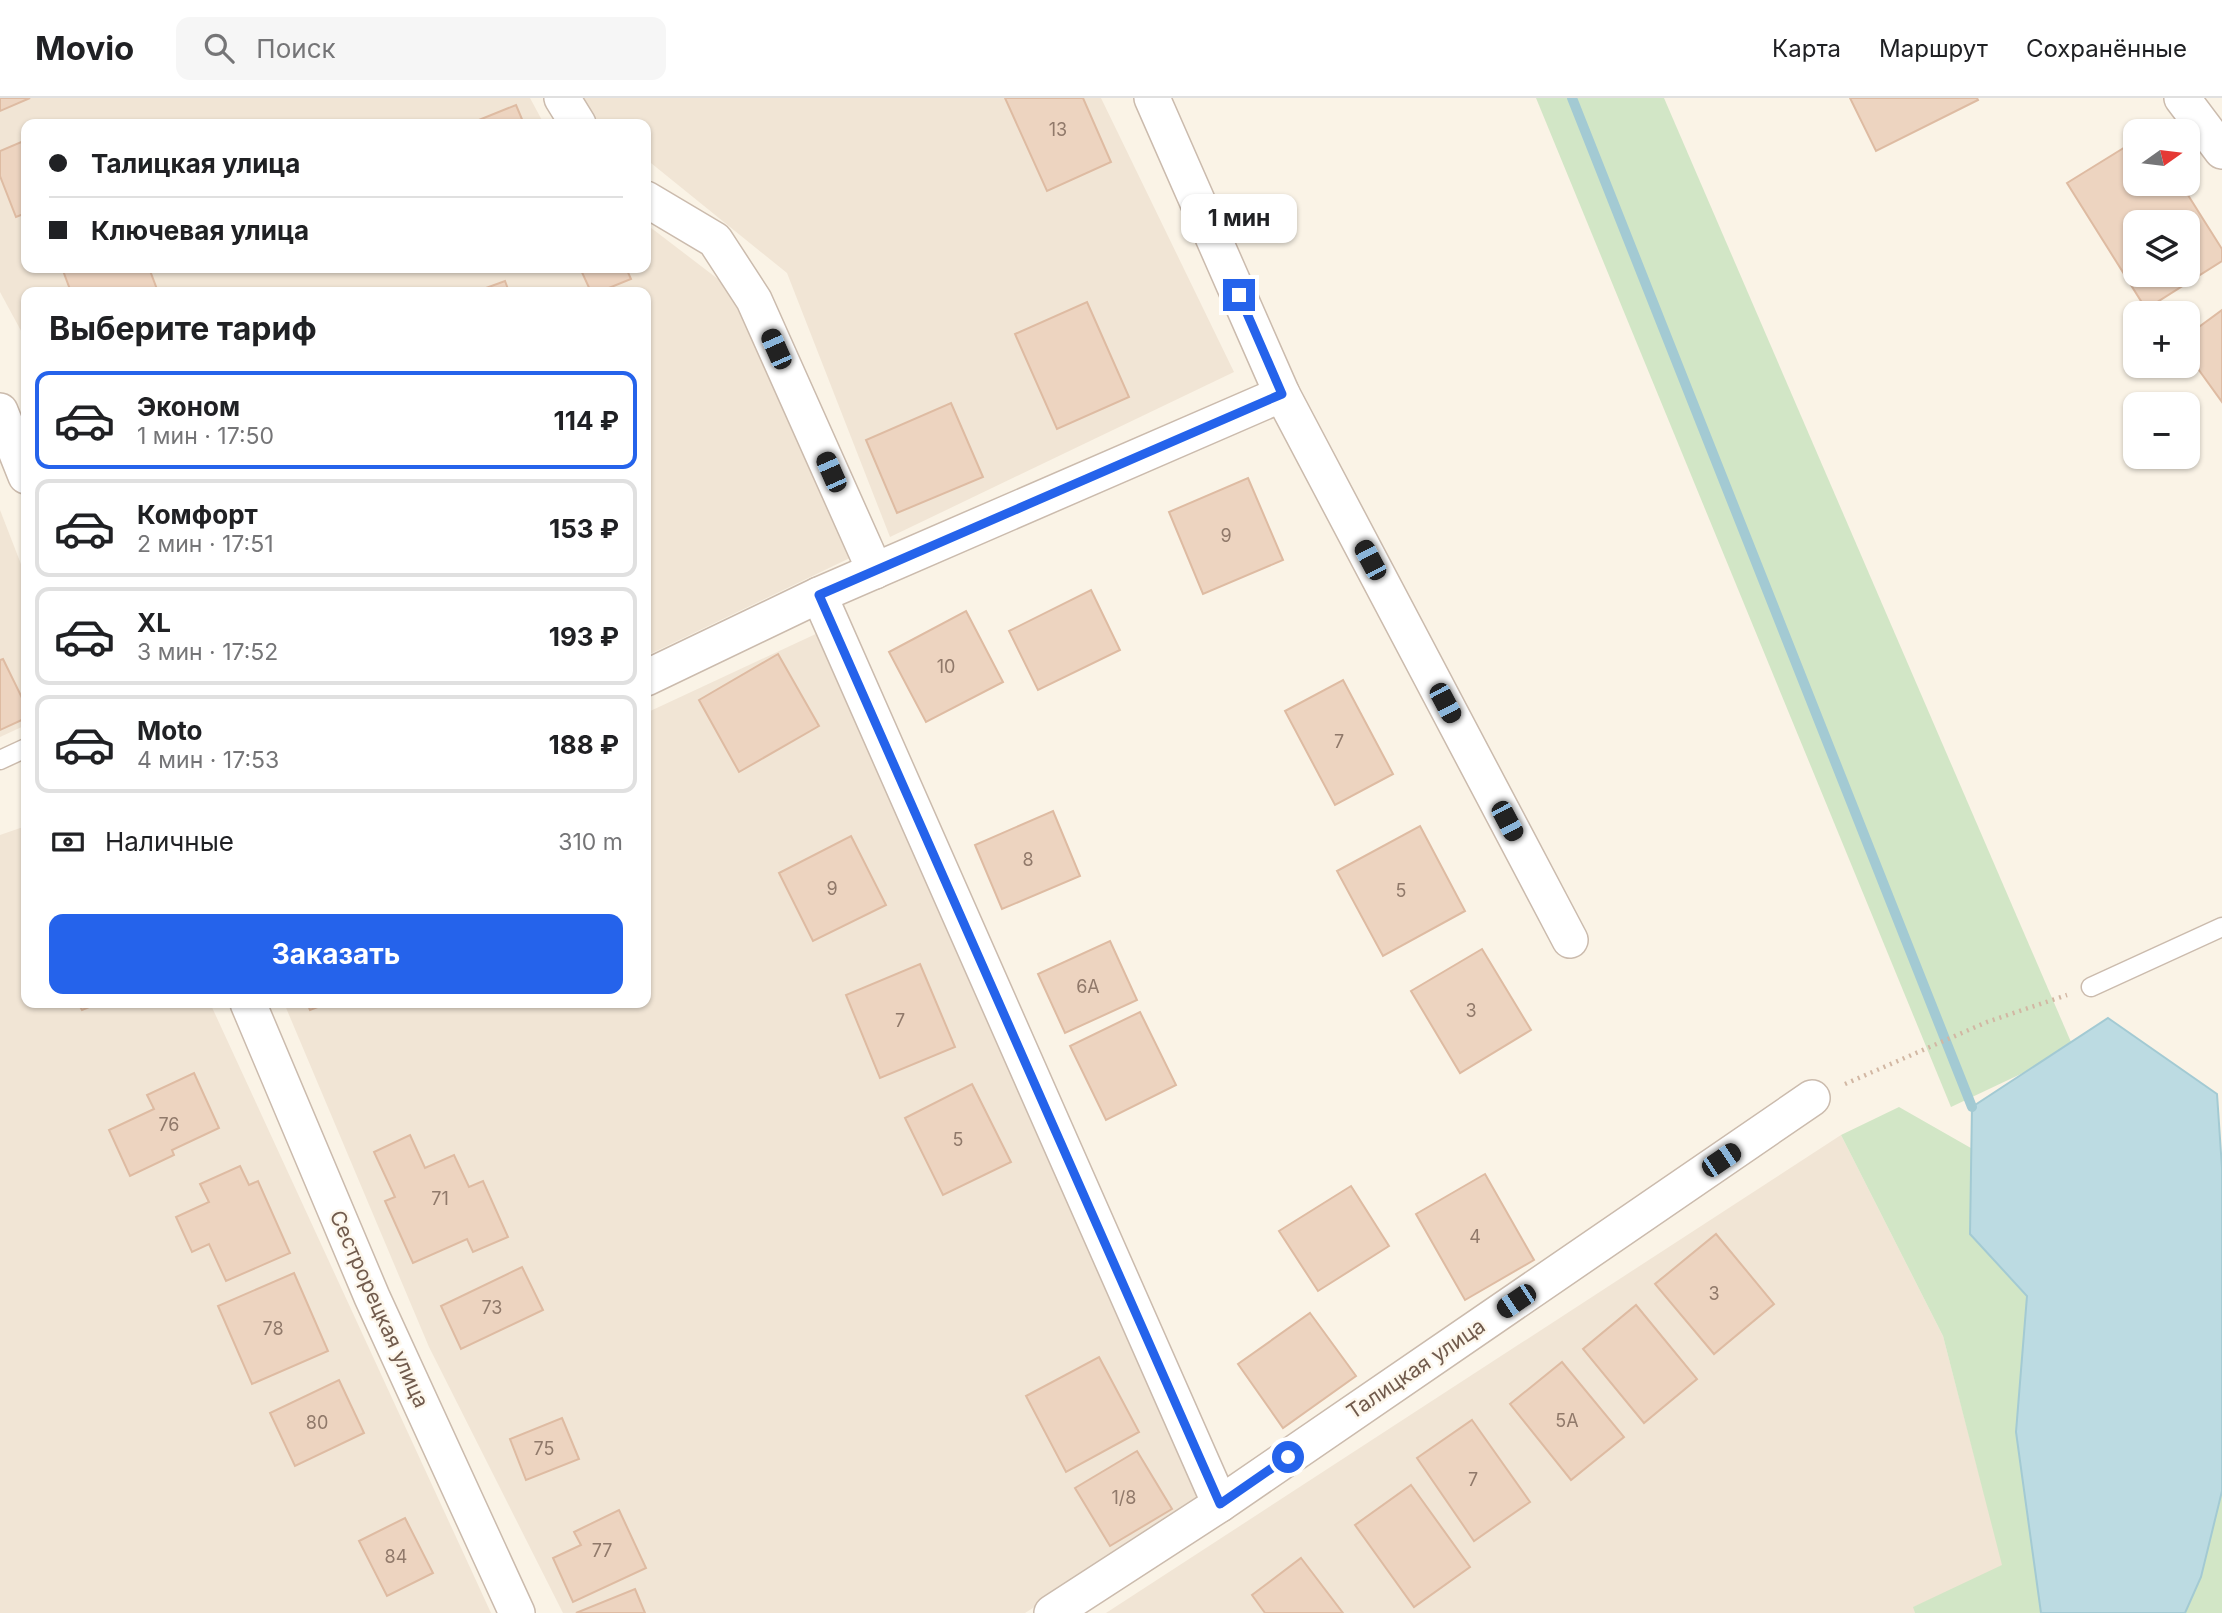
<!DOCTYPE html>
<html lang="ru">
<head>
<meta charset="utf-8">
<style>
  :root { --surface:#fff; --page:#f6f6f6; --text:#202124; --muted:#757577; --line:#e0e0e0; --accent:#2563eb }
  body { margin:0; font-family:Inter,sans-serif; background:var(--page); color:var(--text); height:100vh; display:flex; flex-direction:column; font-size:26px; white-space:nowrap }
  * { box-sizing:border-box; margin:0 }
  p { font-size:23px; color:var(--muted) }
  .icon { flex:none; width:38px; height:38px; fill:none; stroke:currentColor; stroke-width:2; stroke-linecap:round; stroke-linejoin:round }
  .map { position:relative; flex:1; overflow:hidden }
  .drawer { position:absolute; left:21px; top:189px; width:630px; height:721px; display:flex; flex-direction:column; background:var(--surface); border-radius:14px; box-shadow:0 2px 5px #0004 }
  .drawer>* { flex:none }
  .hud { position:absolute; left:21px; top:21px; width:630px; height:154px; border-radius:14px; box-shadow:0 2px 5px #0004; display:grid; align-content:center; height:154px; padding:0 28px; background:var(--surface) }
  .needle { width:46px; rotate:76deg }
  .fabs { position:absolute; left:2123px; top:21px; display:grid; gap:14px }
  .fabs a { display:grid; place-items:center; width:77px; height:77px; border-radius:14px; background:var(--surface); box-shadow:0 2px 5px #0004; font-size:35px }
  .end { position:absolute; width:32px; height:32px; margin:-16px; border:9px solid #2563eb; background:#fff; box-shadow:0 0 0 4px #fff }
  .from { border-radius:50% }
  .bubble { position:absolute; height:49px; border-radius:14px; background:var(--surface); box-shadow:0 2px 5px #0004; font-size:23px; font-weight:700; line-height:49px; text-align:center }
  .car { position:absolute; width:21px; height:42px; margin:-21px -10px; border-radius:9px; box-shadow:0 0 5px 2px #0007; background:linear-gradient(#222 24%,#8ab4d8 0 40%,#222 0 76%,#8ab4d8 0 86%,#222 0) }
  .hud b { display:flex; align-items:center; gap:24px; height:66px; font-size:26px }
  .hud b+b { border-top:2px solid var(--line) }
  .hud i { width:18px; height:18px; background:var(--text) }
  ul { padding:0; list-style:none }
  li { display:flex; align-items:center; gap:21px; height:98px; margin:0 14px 10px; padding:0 14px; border:4px solid var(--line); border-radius:14px }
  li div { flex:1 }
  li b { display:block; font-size:26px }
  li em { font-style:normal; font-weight:700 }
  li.selected { border-color:var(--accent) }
  li>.icon { width:63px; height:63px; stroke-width:1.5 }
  h2 { padding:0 28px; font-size:32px; line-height:84px }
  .pay { display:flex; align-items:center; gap:18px; height:77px; padding:0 28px; font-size:26px }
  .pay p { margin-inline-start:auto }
  .cta { display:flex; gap:14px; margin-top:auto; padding:14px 28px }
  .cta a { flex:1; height:80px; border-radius:14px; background:var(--accent); color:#fff; font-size:28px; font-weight:700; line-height:80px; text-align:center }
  header { display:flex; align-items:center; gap:42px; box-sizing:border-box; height:98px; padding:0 35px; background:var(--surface); border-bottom:2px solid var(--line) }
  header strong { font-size:33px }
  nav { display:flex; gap:38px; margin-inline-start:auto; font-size:24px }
  .search { width:490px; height:63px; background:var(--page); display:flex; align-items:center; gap:18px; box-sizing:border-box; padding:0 24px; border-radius:14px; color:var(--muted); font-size:26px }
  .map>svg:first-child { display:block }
  .residential { fill:#f1e5d5 }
  .green { fill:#d2e6c6 }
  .water { fill:#bcdbe2; stroke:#a3cad3; stroke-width:2 }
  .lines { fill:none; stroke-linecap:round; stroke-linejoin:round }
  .stream { stroke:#a3cad3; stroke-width:10 }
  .building { fill:#edd4c0; stroke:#debba2; stroke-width:2; fill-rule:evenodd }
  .lane-casing { stroke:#cbbbad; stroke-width:21 }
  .street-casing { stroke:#cbbbad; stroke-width:38 }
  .path { stroke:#d2b7a3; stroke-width:4.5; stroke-dasharray:2 5; stroke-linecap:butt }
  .lane { stroke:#fff; stroke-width:18 }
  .street { stroke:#fff; stroke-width:35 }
  .route { stroke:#2563eb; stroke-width:9 }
  .labels { text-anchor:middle; stroke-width:5; stroke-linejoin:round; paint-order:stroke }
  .number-label { font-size:18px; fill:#90796a }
  .street-label { font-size:21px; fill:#715b4d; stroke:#fdf7ec }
</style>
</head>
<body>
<header>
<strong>Movio</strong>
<div class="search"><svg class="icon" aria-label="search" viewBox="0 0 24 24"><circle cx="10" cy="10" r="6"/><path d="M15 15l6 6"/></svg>Поиск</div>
<nav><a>Карта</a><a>Маршрут</a><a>Сохранённые</a></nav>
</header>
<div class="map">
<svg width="2222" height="1515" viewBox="0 0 2222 1515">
  <rect width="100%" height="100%" fill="#faf3e6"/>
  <g class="residential">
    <path d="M0,0h530l14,26h-518v144h620v-44l89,68 119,264 -208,100v-364h-620v48l-26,-48z"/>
    <path d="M583,0h518l133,274 -344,165 -103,-264 -141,-114v-35h-44l-9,-7z"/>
    <path d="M0,412l26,67v148l-26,12z"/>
    <path d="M820,534l387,866 -182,115h-462l-134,-266 -145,-344h362v-290z"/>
    <path d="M26,728v177h184l281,610h-491v-778z"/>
    <path d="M1841,1037l102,201 60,230 -89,41 1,6h-809z"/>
  </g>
  <g class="green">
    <path d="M1536,0h128l410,951 -123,58z"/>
    <path d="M1899,1009l323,184v322h-307l-2,-6 89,-42 -59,-229 -102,-201z"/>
  </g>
  <path class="water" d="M2108,920l109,76 5,74v323l-21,86 -16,36h-144l-25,-181 11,-136 -57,-62 2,-127z"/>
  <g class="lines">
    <path class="stream" d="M1572,0l400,1009"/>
  </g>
  <g class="building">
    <path d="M0,0h30l-30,13z"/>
    <path d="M1005,0h78l28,64 -64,29z"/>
    <path d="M1850,0h127l1,2 -102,51z"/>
    <path d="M516,7l8,19h-55z"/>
    <path d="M26,42v73l-10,4 -16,-41v-25z"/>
    <path d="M2135,43v43h46l41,65v12l-76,48 -79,-126zM2135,124h53v53h-53z"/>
    <path d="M62,170h87l9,24h-87z"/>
    <path d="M580,170h46l5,11 -32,13h-8z"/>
    <path d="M505,183l4,11h-34z"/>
    <path d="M1087,204l42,95 -72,32 -42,-95z"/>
    <path d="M2222,212v92l-34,-47v-20z"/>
    <path d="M951,305l32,74 -86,36 -31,-73z"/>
    <path d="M1248,380l35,82 -80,34 -34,-82z"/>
    <path d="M1091,492l29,60 -82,40 -29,-59z"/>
    <path d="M966,513l37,71 -77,40 -37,-70z"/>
    <path d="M778,556l41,72 -80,46 -40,-72z"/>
    <path d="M3,561l23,47v12l-26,12v-70z"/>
    <path d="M1343,582l50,94 -58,31 -50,-94z"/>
    <path d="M1053,713l27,65 -78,33 -27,-64z"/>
    <path d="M1420,728l45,85 -82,45 -46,-85z"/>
    <path d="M851,738l35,69 -73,36 -34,-68z"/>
    <path d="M1110,843l27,59 -72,33 -27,-59z"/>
    <path d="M1482,851l49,81 -71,43 -49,-82z"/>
    <path d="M920,866l35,83 -75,31 -34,-83z"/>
    <path d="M78,905h21l-17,7z"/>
    <path d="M307,905h21l-18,7z"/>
    <path d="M1140,914l36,73 -70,35 -36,-74z"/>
    <path d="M194,975l25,55 -47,22 2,5 -44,21 -21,-46 45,-21 -7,-14z"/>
    <path d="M972,986l39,78 -68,33 -38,-77z"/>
    <path d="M410,1037l15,33 29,-13 15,32 14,-6 25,56 -35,15 -6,-13 -54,24 -28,-62 10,-4 -21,-45z"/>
    <path d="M240,1068l9,19 9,-4 32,72 -64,28 -17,-37 -17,8 -16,-35 33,-15 -9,-18z"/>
    <path d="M1485,1076l49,86 -69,40 -49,-86z"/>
    <path d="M1351,1088l38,60 -71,45 -39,-60z"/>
    <path d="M1716,1136l58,70 -60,50 -59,-70z"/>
    <path d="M522,1169l21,43 -82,39 -20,-43z"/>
    <path d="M294,1175l34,78 -76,33 -34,-78z"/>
    <path d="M1636,1207l61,74 -53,44 -61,-74z"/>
    <path d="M1310,1215l46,63 -73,52 -45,-64z"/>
    <path d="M1099,1259l40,75 -73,40 -40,-76z"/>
    <path d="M1562,1264l62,75 -53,43 -61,-76z"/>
    <path d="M339,1282l25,53 -69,33 -25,-53z"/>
    <path d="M562,1320l17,41 -53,21 -16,-41z"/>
    <path d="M1472,1322l58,82 -56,39 -57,-83z"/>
    <path d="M1137,1353l35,58 -62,37 -35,-58z"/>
    <path d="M1411,1387l59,82 -56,40 -59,-82z"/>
    <path d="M619,1412l27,58 -73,34 -20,-44 28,-13 -7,-13z"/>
    <path d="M405,1420l28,55 -46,23 -28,-55z"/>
    <path d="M1301,1460l42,55h-78l-13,-18z"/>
    <path d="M635,1491l10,24h-69z"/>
  </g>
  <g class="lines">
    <defs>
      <g id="lane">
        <path d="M0,662l26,-12"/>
        <path d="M2091,889l131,-60"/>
      </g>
      <g id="street">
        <path d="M562,0l16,26"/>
        <path d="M1152,0l130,296 288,546"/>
        <path d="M2182,0l40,53"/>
        <path d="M646,101l69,41 39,60 121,271"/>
        <path d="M0,313l26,65"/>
        <path d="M819,497l401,909"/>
        <path d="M646,580l173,-83 463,-201"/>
        <path d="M248,905l124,294 145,316"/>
        <path d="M1052,1515l168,-109 592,-406"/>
      </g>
    </defs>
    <use href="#lane" class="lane-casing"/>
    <use href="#street" class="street-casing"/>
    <path class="path" d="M1845,986l142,-62 80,-27"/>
    <use href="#lane" class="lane"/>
    <use href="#street" class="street"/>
  </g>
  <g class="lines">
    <path class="route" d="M1239,197l43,99 -463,201 401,909 68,-47"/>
  </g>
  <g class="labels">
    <g class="number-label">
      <text x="1058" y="38">13</text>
      <text x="1226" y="444">9</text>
      <text x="946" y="575">10</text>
      <text x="1339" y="650">7</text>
      <text x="1028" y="768">8</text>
      <text x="832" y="797">9</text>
      <text x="1401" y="799">5</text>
      <text x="1088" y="895">6А</text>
      <text x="1471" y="919">3</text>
      <text x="900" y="929">7</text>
      <text x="169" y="1033">76</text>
      <text x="958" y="1048">5</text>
      <text x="440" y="1107">71</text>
      <text x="1475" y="1145">4</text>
      <text x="1714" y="1202">3</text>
      <text x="492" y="1216">73</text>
      <text x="273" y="1237">78</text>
      <text x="1567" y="1329">5А</text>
      <text x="317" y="1331">80</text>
      <text x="544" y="1357">75</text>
      <text x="1473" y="1388">7</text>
      <text x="1124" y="1406">1/8</text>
      <text x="602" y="1459">77</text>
      <text x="396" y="1465">84</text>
    </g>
    <g class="street-label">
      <text transform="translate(379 1211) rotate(66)" y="7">Сестрорецкая улица</text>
      <text transform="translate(1416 1271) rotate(-34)" y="7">Талицкая улица</text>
    </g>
  </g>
</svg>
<div class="fabs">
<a><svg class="needle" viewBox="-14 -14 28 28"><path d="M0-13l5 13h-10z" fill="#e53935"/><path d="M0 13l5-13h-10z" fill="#757577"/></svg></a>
<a><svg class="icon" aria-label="layers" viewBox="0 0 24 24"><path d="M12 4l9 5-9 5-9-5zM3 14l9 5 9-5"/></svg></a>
<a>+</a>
<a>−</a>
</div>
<i class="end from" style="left:1288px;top:1359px"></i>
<i class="end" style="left:1239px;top:197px"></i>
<div class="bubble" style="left:1181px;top:96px;width:116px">1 мин</div>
<i class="car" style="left:776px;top:251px;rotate:336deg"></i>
<i class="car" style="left:831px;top:374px;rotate:336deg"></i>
<i class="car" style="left:1370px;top:462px;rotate:332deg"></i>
<i class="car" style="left:1445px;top:605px;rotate:152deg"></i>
<i class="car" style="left:1507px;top:723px;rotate:152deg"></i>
<i class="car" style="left:1721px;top:1062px;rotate:56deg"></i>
<i class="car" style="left:1516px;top:1203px;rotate:236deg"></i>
<div class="hud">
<b><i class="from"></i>Талицкая улица</b>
<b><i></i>Ключевая улица</b>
</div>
<section class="drawer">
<h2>Выберите тариф</h2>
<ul>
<li class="selected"><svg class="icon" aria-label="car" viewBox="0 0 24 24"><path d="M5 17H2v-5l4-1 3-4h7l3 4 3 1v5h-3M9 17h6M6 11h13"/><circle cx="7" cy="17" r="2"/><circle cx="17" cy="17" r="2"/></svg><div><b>Эконом</b><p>1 мин · 17:50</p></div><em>114 ₽</em></li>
<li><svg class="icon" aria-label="car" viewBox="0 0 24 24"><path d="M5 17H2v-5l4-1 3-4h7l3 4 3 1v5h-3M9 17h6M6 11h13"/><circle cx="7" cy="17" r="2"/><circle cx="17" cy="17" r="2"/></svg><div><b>Комфорт</b><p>2 мин · 17:51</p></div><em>153 ₽</em></li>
<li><svg class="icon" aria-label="car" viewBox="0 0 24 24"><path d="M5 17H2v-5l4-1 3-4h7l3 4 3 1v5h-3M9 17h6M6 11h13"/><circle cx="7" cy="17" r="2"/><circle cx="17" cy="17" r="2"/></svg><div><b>XL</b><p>3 мин · 17:52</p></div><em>193 ₽</em></li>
<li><svg class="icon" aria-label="car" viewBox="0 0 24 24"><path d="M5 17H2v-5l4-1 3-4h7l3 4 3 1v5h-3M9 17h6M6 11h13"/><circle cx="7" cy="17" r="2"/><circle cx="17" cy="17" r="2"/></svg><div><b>Moto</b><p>4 мин · 17:53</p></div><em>188 ₽</em></li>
</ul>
<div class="pay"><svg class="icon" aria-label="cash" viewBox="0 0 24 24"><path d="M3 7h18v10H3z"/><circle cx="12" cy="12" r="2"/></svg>Наличные<p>310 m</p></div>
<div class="cta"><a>Заказать</a></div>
</section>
</div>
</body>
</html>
